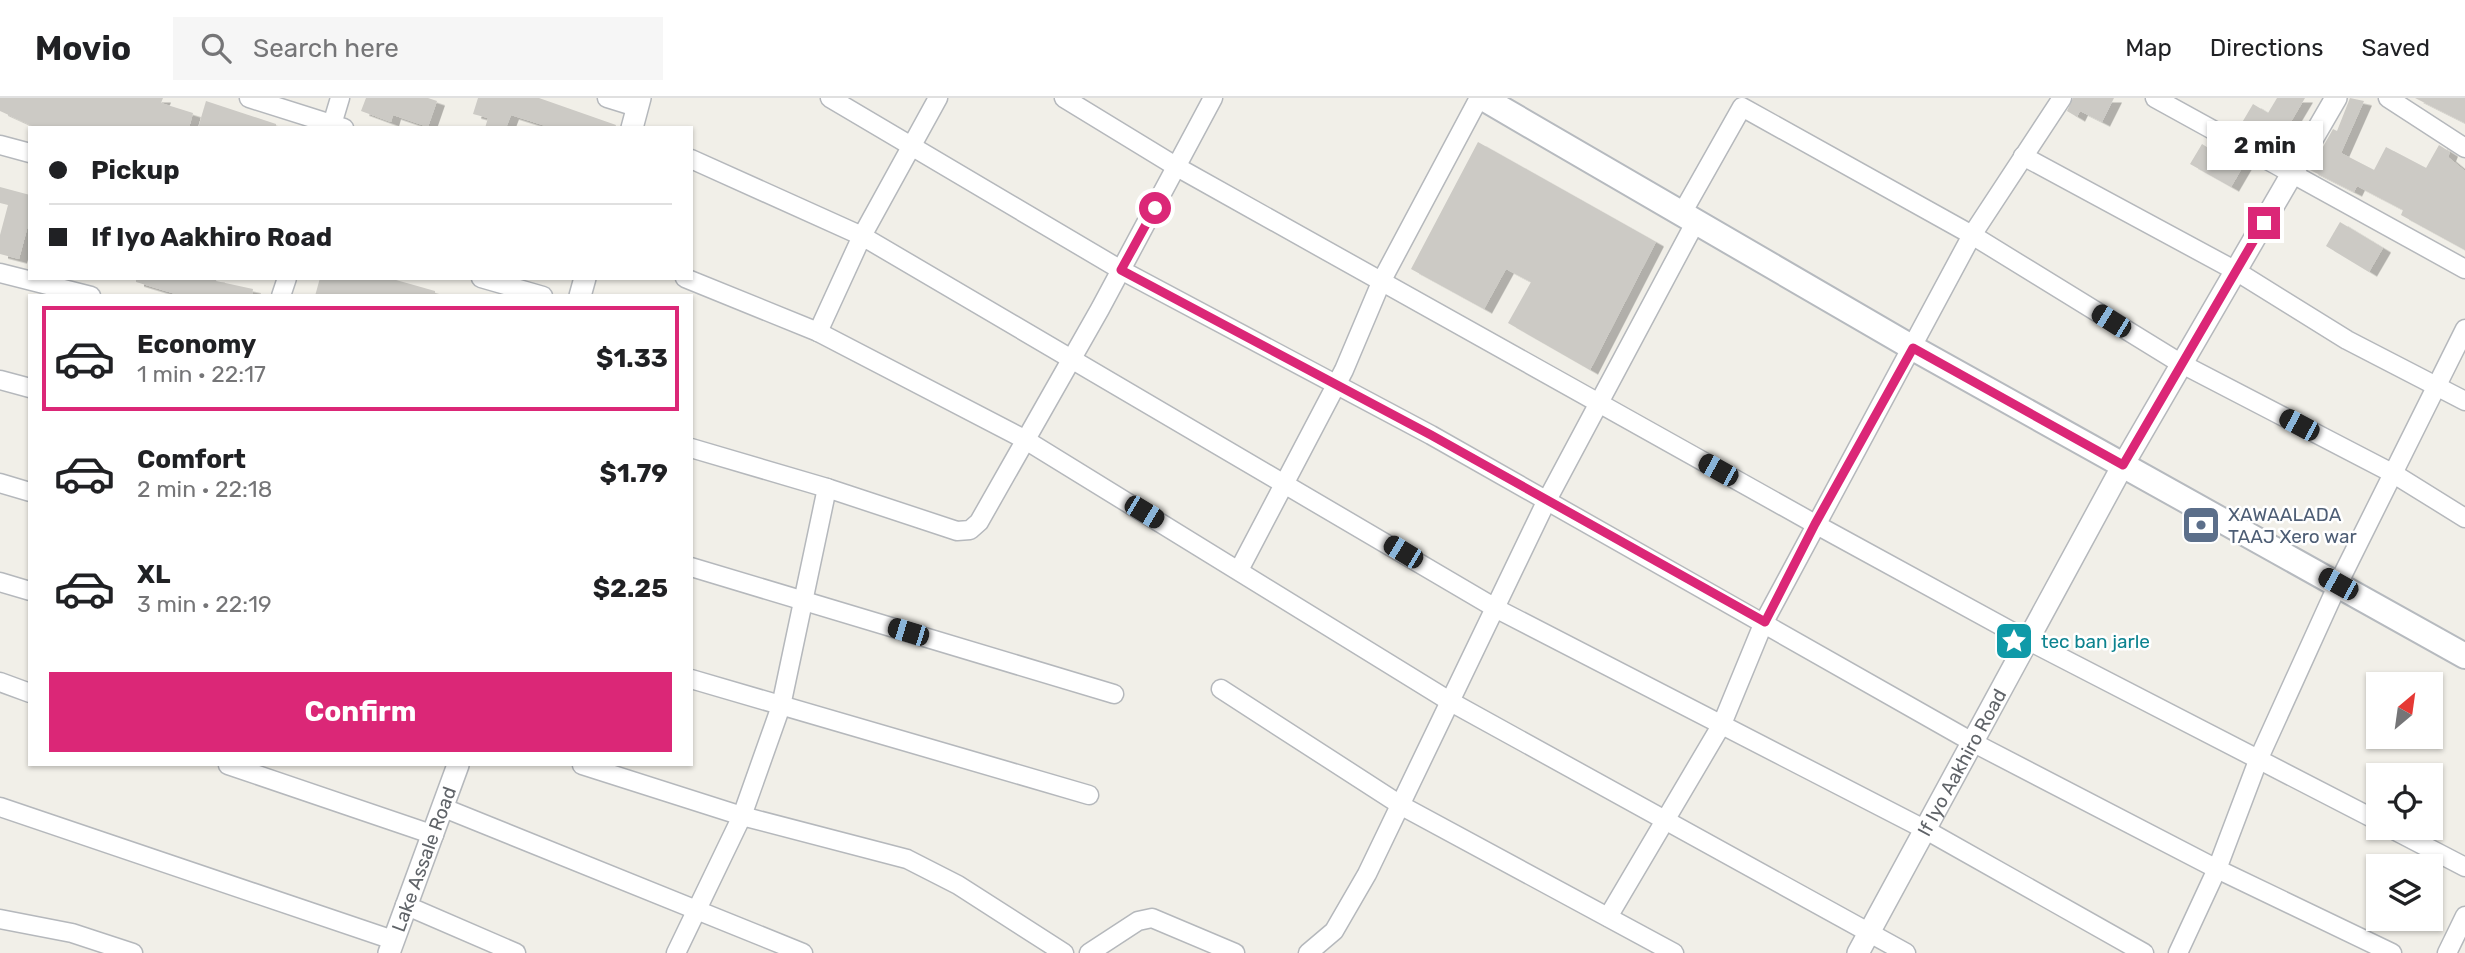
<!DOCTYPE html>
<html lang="en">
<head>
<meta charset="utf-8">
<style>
  :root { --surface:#fff; --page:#f6f6f6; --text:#202124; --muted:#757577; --line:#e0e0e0; --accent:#db2777 }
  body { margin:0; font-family:Rubik,sans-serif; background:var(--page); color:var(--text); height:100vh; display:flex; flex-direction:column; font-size:26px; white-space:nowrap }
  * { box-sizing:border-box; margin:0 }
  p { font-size:23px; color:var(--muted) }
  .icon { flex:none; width:38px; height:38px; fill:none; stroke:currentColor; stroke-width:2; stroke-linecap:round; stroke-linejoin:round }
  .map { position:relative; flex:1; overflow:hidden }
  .drawer { position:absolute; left:28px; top:196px; width:665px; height:472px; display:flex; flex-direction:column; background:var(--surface); border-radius:0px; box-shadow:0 2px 5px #0004 }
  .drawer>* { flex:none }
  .banner { position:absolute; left:28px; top:28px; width:665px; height:154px; border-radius:0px; box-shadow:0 2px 5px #0004; display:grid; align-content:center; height:154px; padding:0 21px; background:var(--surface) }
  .needle { width:46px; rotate:29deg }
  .buttons { position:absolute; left:2366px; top:574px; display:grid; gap:14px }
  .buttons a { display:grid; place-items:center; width:77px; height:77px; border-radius:0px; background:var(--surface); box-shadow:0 2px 5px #0004; font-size:35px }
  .end { position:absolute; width:32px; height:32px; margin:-16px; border:9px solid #db2777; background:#fff; box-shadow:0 0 0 4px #fff }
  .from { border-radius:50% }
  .bubble { position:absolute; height:49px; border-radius:0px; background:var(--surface); box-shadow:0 2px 5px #0004; font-size:23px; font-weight:700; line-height:49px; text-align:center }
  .car { position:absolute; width:21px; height:42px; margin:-21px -10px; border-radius:9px; box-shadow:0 0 5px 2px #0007; background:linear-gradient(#222 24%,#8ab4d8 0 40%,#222 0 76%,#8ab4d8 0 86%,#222 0) }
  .banner b { display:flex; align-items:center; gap:24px; height:66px; font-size:26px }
  .banner b+b { border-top:2px solid var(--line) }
  .banner i { width:18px; height:18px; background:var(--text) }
  ul { padding:12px 0 0; list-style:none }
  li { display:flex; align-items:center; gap:21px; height:105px; margin:0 14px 10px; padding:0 7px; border:4px solid transparent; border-radius:0px }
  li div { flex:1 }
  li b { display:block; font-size:26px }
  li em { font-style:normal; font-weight:700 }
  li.selected { border-color:var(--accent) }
  li>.icon { width:63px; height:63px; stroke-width:1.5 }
  .action { display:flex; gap:14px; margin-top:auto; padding:14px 21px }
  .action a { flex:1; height:80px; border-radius:0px; background:var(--accent); color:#fff; font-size:28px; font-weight:700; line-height:80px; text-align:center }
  header { display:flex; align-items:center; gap:42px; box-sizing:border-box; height:98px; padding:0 35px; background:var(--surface); border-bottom:2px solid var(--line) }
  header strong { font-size:33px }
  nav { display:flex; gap:38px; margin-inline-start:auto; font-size:24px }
  .search { width:490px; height:63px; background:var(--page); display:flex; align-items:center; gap:18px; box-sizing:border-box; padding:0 24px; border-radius:0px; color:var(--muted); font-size:26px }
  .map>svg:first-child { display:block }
  .building { fill:#cccac5; filter:url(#shadow) }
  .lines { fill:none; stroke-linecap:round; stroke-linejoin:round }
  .minor-casing { stroke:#b5b8bc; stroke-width:21 }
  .tertiary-casing { stroke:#b5b8bc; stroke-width:24 }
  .secondary-casing { stroke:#b6babf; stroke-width:28 }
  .minor { stroke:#fff; stroke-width:18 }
  .tertiary { stroke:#fff; stroke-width:21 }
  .secondary { stroke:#fff; stroke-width:24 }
  .route { stroke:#db2777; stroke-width:9 }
  .labels { text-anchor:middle; stroke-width:5; stroke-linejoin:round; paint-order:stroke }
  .service-label { font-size:19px; fill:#4e5e75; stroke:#fff; text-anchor:start }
  .culture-label { font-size:19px; fill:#0d838f; stroke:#fff; text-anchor:start }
  .street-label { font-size:19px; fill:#5f6368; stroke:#fff }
</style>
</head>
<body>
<header>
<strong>Movio</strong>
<div class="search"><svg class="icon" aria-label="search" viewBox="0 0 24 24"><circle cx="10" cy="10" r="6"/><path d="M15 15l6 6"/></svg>Search here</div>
<nav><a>Map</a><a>Directions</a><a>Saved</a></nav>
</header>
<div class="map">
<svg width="2465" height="855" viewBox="0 0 2465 855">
  <defs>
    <filter id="shadow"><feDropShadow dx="8" dy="4.5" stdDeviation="0" flood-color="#0004"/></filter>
  </defs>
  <rect width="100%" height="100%" fill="#f1efe8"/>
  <g class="building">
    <path d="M0,0h163l-2,5 32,10 -4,15h-152l-37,-17z"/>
    <path d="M366,0h62l9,3 -9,26 -35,-12 -2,7 -30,-11z"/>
    <path d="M478,0h61l77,27 -1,3h-63l-41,-13 -5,13h-21l3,-10 -15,-4z"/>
    <path d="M2073,0h41l-12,24 -22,-11 -3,6 -10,-6z"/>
    <path d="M2277,0h28l-29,49 -36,-21 13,-22 15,9z"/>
    <path d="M2350,0l14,3 -23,52 33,17 12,-23 40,21 13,-23 11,7 -2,5 17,14v79l-64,-35 2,-5 -46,-24 -3,6 -44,-22 23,-41 4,2z"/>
    <path d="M2415,0h50v25z"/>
    <path d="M206,3l70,23v4h-78z"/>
    <path d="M1478,44l178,100 -66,128 -82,-47 23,-41 -25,-13 -22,40 -73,-40z"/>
    <path d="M2202,46l21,13 3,-5 19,11 -14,24 -41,-23z"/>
    <path d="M0,89l30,8v23l-11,41 -19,-5v-19l8,-30 -8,-2z"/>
    <path d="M2340,124l43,26 -14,24 -43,-26z"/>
    <path d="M136,180h81l-1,3 37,8 -1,7h-70l-46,-14z"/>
    <path d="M320,180h69l46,13v5h-120z"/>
  </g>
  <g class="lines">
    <defs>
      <g id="minor">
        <path d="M249,0l95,30"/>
        <path d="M607,0l29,9"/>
        <path d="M830,0l291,172 310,165 543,308 243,126 175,84"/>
        <path d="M1064,0l113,69 638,357 214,117 349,180"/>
        <path d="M2155,0l310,171"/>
        <path d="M2388,0l77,50"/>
        <path d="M331,30l9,-30"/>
        <path d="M0,47l30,8"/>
        <path d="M2023,58l213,115 111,69 118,61"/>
        <path d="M691,61l171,77 76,-138"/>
        <path d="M1681,117l61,-108 230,128 208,128 214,111 71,44"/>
        <path d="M0,175l91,23"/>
        <path d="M481,180l62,18"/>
        <path d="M685,180l133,54 206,107 427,263 455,251"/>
        <path d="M281,198l6,-18"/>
        <path d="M818,234l44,-96 635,373 429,221 218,123"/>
        <path d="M0,282l30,8"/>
        <path d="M691,350l136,40"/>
        <path d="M0,385l30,9"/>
        <path d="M691,469l423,127"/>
        <path d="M1239,472l105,-200 38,-90 97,-182"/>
        <path d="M0,484l30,9"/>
        <path d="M691,581l398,116"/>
        <path d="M0,584l30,11"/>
        <path d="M1221,591l181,117 272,147"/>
        <path d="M228,667l206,70"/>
        <path d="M582,667l160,51 165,43 51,26 106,68"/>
        <path d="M0,709l393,133"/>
        <path d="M444,710l359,145"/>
        <path d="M2390,730l75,39"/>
        <path d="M405,807l111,48"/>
        <path d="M1608,819l114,-193 42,-102 208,-387 90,-137"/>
        <path d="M0,821l72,14 61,20"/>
        <path d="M676,855l66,-137 39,-110 46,-218 130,43 13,-1 9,-8 121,-213 113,-211"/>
        <path d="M1089,855l49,-32 14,-3 83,35"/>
        <path d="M1308,855l26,-22 33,-57 179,-372 149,-279"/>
        <path d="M2178,855l39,-84 42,-111 79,-174 127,-255"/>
        <path d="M2447,855l18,-37"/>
      </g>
      <g id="tertiary">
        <path d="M632,30l8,-30"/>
        <path d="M580,198l5,-18"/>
        <path id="s1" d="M389,855l69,-188"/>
        <path id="s2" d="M1858,855l265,-488 213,-367"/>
      </g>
      <path id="secondary" d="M1483,0l430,250 552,308"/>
    </defs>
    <use href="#minor" class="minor-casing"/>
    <use href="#tertiary" class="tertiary-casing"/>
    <use href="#secondary" class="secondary-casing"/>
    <use href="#minor" class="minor"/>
    <use href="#tertiary" class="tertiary"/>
    <use href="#secondary" class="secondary"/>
  </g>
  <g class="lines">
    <path class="route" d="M1155,110l-34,62 310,165 334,187 50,-98 98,-176 210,117 141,-242"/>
  </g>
  <defs>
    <symbol id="bank-square" viewBox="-11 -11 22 22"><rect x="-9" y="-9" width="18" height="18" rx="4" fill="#5c6f8a" stroke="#fff"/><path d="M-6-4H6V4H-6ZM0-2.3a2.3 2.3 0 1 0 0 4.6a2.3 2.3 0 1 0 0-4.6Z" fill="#fff"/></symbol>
    <symbol id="sight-square" viewBox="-11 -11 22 22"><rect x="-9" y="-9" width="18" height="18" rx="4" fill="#0f9aa8" stroke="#fff"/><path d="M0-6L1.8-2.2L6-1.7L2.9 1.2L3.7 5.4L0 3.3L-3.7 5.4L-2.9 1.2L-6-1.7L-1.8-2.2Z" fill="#fff"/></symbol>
  </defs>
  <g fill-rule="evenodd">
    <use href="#bank-square" x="2179" y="405" width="44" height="44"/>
    <use href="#sight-square" x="1992" y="521" width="44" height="44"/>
  </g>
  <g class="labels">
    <g class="service-label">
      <text x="2228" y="423">XAWAALADA<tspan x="2228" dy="22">TAAJ Xero war</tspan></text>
    </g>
    <g class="culture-label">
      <text x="2041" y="550">tec ban jarle</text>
    </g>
    <g class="street-label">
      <text dy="7" stroke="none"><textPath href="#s2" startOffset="217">If Iyo Aakhiro Road</textPath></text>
      <text dy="7" stroke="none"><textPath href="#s1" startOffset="100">Lake Assale Road</textPath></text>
    </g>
  </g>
</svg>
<div class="buttons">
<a><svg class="needle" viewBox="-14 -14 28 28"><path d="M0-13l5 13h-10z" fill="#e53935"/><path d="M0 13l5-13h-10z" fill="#757577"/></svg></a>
<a><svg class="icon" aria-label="locate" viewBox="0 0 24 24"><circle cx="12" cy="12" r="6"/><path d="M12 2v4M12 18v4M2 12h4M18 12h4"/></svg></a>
<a><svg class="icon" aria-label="layers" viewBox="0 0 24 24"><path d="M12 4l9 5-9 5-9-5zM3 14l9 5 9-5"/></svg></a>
</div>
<i class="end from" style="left:1155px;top:110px"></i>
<i class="end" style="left:2264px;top:125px"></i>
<div class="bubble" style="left:2207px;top:23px;width:116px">2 min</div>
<i class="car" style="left:2111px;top:223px;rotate:302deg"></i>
<i class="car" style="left:2299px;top:327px;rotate:298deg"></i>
<i class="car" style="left:1718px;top:372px;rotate:299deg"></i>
<i class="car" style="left:1144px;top:414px;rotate:121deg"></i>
<i class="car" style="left:1403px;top:454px;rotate:301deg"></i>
<i class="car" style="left:2338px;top:486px;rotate:299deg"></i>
<i class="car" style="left:908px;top:534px;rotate:287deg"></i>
<div class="banner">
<b><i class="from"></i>Pickup</b>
<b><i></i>If Iyo Aakhiro Road</b>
</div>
<section class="drawer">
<ul>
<li class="selected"><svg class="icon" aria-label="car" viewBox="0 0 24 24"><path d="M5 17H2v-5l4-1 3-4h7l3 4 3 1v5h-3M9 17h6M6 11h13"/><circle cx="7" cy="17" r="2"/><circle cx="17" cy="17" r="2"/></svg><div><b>Economy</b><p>1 min · 22:17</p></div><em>$1.33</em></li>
<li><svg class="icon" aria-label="car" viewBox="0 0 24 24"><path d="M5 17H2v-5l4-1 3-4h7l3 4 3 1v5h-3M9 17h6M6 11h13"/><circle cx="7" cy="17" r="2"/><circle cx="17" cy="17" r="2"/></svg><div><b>Comfort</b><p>2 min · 22:18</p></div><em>$1.79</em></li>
<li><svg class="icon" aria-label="car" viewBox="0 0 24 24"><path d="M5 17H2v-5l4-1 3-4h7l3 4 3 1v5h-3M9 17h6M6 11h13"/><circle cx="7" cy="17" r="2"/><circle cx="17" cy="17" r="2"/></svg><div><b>XL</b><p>3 min · 22:19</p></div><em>$2.25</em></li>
</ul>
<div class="action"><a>Confirm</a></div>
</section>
</div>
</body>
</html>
